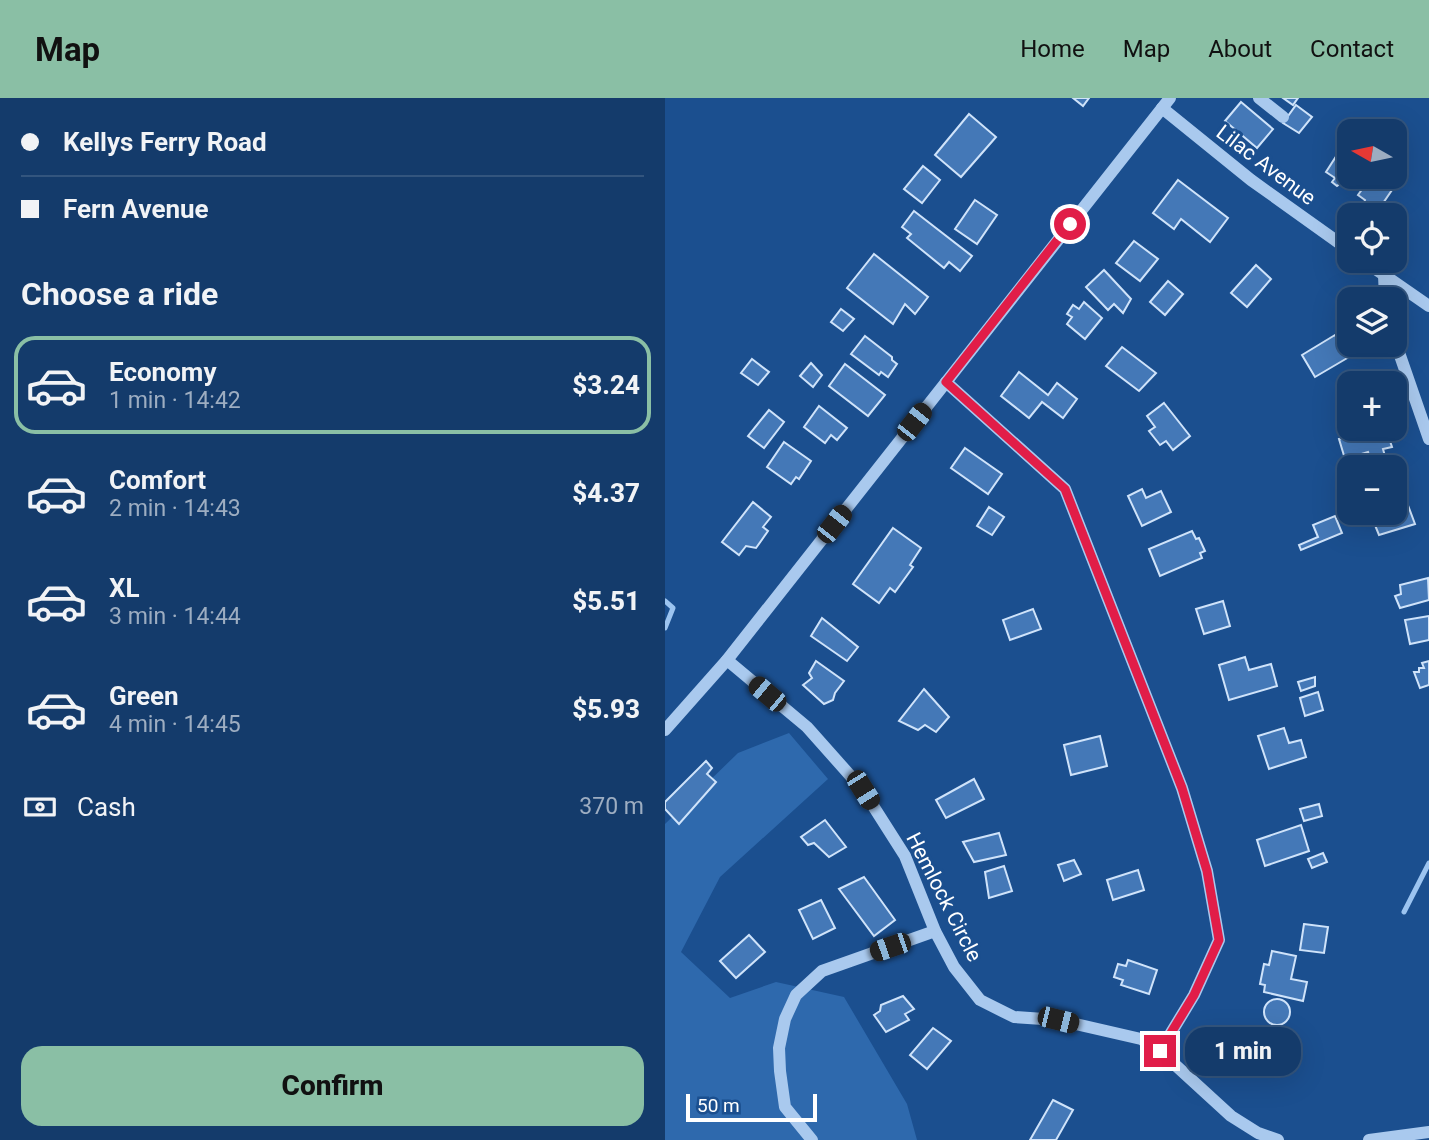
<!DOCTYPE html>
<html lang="en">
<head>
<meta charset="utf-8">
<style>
  :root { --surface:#143b6b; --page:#214673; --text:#f1f3f6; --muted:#9dadc1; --line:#33557e; --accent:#8abfa5 }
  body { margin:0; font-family:Roboto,sans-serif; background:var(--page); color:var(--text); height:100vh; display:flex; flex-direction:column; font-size:26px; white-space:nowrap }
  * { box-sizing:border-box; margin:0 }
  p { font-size:23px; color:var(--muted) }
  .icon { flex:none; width:38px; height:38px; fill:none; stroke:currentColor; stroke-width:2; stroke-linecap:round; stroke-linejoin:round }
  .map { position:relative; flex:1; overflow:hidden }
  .drawer { display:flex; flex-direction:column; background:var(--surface); width:665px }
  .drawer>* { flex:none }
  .top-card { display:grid; align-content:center; height:154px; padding:0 21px; background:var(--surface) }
  .needle { width:46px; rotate:279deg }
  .controls { position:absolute; left:672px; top:21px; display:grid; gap:14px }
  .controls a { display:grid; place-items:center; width:70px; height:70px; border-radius:14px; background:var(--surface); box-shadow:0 7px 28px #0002,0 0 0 2px var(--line); font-size:35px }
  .scale { position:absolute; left:21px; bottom:18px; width:131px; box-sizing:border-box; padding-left:7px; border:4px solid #fff; border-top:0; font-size:19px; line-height:24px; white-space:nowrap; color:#fff; -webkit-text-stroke:5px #1b4f8f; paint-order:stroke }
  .end { position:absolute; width:32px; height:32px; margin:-16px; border:9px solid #e11d48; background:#fff; box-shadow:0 0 0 4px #fff }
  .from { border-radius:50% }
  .bubble { position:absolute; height:49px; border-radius:21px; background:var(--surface); box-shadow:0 7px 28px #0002,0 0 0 2px var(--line); font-size:23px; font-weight:800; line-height:49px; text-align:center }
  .car { position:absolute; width:21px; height:42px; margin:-21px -10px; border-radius:9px; box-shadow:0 0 5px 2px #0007; background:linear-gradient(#222 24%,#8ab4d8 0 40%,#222 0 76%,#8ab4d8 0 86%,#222 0) }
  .top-card b { display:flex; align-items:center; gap:24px; height:66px; font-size:26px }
  .top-card b+b { border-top:2px solid var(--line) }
  .top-card i { width:18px; height:18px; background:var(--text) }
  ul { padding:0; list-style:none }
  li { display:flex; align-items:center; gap:21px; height:98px; margin:0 14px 10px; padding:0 7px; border:4px solid transparent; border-radius:21px }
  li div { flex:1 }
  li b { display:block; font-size:26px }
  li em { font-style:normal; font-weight:800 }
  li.selected { border-color:var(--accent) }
  li>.icon { width:63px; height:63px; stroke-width:1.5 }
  h2 { padding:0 21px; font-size:32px; line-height:84px }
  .pay { display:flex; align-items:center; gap:18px; height:77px; padding:0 21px; font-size:26px }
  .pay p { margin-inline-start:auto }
  .cta { display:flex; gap:14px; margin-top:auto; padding:14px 21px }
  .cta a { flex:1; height:80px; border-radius:21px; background:var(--accent); color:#111; font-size:28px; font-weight:800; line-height:80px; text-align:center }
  header { display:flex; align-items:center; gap:42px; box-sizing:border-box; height:98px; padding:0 35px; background:var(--accent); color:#111 }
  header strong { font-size:33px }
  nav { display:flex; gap:38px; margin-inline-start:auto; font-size:24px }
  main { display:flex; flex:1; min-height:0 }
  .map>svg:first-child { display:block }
  .green { fill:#2e69ad }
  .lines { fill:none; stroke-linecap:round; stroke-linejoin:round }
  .stream { stroke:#9cc4f0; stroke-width:5 }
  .building { fill:#4478b7; stroke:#cfe3fa; stroke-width:2 }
  .minor { stroke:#a9c9ee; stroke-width:12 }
  .route { stroke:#e11d48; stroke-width:9 }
  .labels { text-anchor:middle; stroke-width:6; stroke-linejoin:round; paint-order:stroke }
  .street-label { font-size:21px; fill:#fff; stroke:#1b4f8f }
</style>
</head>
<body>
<header>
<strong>Map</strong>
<nav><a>Home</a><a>Map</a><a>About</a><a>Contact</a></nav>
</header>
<main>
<section class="drawer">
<div class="top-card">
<b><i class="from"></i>Kellys Ferry Road</b>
<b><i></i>Fern Avenue</b>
</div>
<h2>Choose a ride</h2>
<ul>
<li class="selected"><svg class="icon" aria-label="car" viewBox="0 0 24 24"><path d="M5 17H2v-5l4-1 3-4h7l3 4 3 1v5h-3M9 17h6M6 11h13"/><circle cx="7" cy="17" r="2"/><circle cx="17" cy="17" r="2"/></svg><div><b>Economy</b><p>1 min · 14:42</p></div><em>$3.24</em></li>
<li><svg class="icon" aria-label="car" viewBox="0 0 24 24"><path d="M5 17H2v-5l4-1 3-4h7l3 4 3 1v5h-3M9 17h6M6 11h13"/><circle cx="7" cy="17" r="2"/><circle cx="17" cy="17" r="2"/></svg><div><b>Comfort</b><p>2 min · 14:43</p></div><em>$4.37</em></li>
<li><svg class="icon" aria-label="car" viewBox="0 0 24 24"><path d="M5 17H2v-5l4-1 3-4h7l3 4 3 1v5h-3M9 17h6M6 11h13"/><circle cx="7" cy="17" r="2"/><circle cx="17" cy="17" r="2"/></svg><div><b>XL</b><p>3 min · 14:44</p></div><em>$5.51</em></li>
<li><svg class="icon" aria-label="car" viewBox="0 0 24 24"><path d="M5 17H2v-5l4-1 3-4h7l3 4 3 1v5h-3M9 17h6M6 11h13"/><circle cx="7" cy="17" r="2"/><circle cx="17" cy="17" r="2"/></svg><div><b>Green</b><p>4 min · 14:45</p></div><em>$5.93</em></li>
</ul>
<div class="pay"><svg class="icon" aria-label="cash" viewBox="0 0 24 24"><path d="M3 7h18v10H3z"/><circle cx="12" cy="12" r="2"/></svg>Cash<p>370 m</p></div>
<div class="cta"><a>Confirm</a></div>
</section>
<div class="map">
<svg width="764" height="1042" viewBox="0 0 764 1042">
  <rect width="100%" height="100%" fill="#1b4f8f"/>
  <path class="green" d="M124,635l39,46 -108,98 -39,75 49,46 46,-16 68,15 63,107 10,36h-252v-316l73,-71z"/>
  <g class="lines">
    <g class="stream">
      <path d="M0,503l8,7 -8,20"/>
      <path d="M739,814l25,-49"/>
    </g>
  </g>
  <g class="building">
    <path d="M408,0h16l-6,8z"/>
    <path d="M618,0h15l-5,7z"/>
    <path d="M576,4l32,27 -16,19 -32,-27z"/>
    <path d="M631,7l16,12 -13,16 -16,-10z"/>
    <path d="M304,16l27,23 -35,40 -26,-22z"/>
    <path d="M672,57l12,8v14h4l-7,10 -5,-4 -4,3 -5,-4 3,-4 -9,-6z"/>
    <path d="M258,68l17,14 -18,23 -18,-14z"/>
    <path d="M706,79h7l16,10 -15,22 -6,-4 -3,5 -7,-5 2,-5 -7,-5z"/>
    <path d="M513,82l50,38 -18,24 -29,-23 -7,10 -21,-16z"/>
    <path d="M310,102l22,15 -20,29 -22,-15z"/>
    <path d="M249,113l58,45 -12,15 -11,-9 -5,6 -37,-30 4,-4 -9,-7z"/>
    <path d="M469,143l24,18 -18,22 -24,-18z"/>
    <path d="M209,156l54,43 -13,17 -10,-10 -12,20 -46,-36z"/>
    <path d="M591,167l15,14 -24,28 -16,-14z"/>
    <path d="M439,172l27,29 -8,14 -9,-9 -6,6 -22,-23z"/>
    <path d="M503,183l15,13 -18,21 -15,-13z"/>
    <path d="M419,204l18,16 -17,21 -18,-15 5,-7 -5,-3 6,-9 6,4z"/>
    <path d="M176,211l13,10 -11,12 -12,-9z"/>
    <path d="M670,237l14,22 -34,20 -13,-22z"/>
    <path d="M200,238l27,21v3l5,4 -9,13 -7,-5 -2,3 -28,-21z"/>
    <path d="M457,249l34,26 -17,18 -33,-25z"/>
    <path d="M87,261l17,13 -11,13 -17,-12z"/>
    <path d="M146,265l11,12 -9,12 -13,-11z"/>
    <path d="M180,266l40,31 -17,21 -39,-30z"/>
    <path d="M354,274l29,23 9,-12 20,16 -14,19 -21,-16 -13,16 -28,-22z"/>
    <path d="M499,305l26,33 -17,14 -7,-9 -6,4 -11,-14 6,-4 -8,-11z"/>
    <path d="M154,308l28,22 -10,12 -6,-5 -6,8 -21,-16z"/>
    <path d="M104,312l15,12 -20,26 -16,-12z"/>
    <path d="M709,331h12l6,18 -9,2 5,18h-15l-5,-15 -23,7 -6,-20z"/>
    <path d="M119,344l27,19 -12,18 -3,-2 -5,7 -24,-17z"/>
    <path d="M300,350l37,26 -14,20 -37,-26z"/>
    <path d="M477,391l4,9 15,-7 10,21 -29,14 -14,-30z"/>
    <path d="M741,402l9,24 -36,11 -9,-22h25v-9z"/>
    <path d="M88,404l18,15 -8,10 5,4 -12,17 -10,-2 -7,9 -17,-13z"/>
    <path d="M324,409l15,10 -12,18 -15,-9z"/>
    <path d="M670,418l7,17 -41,17 -2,-5 19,-8 -5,-12z"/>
    <path d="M228,430l28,20 -11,17 3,2 -18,25 -5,-4 -11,15 -26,-19z"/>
    <path d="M527,433l4,8 3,-1 6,13 -5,2 2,5 -42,18 -11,-27z"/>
    <path d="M763,480l1,22 -29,8 -5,-12 6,-2 -1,-9z"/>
    <path d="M558,503l7,25 -26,8 -8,-25z"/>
    <path d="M368,511l8,20 -31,11 -7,-20z"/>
    <path d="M764,518v24l-19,4 -5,-24z"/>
    <path d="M157,520l36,29 -11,14 -36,-25z"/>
    <path d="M580,559l4,13 22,-6 6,22 -48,14 -10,-35z"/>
    <path d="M151,563l28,20 -9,12 -2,7 -9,4 -21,-19 9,-7 -3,-5z"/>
    <path d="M764,563v24l-9,3 -6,-16h5v-4h5l-2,-5z"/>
    <path d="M650,579v9l-14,5 -3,-9z"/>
    <path d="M259,591l25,28 -13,15 -11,-7 -7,5 -19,-9z"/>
    <path d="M653,594l5,18 -18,6 -5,-18z"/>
    <path d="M619,630l5,15 12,-3 5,17 -37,12 -11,-33z"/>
    <path d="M435,638l7,30 -36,9 -7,-30z"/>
    <path d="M41,663l6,7 -5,6 9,8 -37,42 -14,-15v-7z"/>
    <path d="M309,681l10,20 -38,19 -10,-18z"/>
    <path d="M654,706l3,12 -18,5 -4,-12z"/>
    <path d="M160,722l21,27 -17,10 -15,-14 -6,2 -7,-8z"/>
    <path d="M636,727l8,26 -44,15 -8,-26z"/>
    <path d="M334,735l7,22 -32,7 -11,-20z"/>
    <path d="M658,755l4,9 -15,6 -4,-9z"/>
    <path d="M409,762l7,14 -17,7 -6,-16z"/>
    <path d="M339,768l8,25 -23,7 -4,-26z"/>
    <path d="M473,772l6,20 -31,10 -6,-20z"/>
    <path d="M199,779l31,43 -21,16 -35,-47z"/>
    <path d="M156,802l14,28 -22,11 -14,-29z"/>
    <path d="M639,826l24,3 -4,26 -24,-3z"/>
    <path d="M84,837l16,17 -29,26 -16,-17z"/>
    <path d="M607,853l24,5 -5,23 16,3 -4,19 -39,-9 1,-7 -5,-1 4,-20 5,1z"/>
    <path d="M463,862l29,10 -8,24 -28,-9 2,-5 -9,-3 4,-13 8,2z"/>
    <path d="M238,898l11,13 -9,5 4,6 -23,12 -12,-17 6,-4 1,-6z"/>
    <circle cx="612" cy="914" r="13"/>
    <path d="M268,930l18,13 -24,28 -17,-14z"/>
    <path d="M562,932l5,5 1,-2 22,24 -19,15 -22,-30z"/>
    <path d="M388,1002l20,10 -17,30h-26z"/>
  </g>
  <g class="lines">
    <g class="minor">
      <path d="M594,0l24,19"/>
      <path d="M497,10l89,72 98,70"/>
      <path d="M699,163l65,45"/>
      <path d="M719,177l1,24"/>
      <path d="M730,243l34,98"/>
      <path d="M281,284l119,107 117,299 25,83 12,69 -25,55 -34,56"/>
      <path d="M62,562l80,67 56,63 42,66 30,75 19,36 26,33 34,17 44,3 83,19 19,12 71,65 27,17 20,7"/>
      <path d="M0,632l62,-70 443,-562"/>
      <path d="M147,1042l-27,-33 -5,-36 -1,-23 6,-29 11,-24 26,-24 113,-40"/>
      <path d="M704,1042l60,-8"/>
    </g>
  </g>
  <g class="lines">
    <path class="route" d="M405,126l-124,158 119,107 117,299 25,83 12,69 -25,55 -34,56"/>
  </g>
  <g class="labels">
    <g class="street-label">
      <text transform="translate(601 67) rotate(37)" y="7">Lilac Avenue</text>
      <text transform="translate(279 799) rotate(63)" y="7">Hemlock Circle</text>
    </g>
  </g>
</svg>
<div class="controls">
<a><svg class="needle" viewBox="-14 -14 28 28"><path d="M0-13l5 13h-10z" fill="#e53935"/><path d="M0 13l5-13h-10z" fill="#9dadc1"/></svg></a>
<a><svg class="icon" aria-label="locate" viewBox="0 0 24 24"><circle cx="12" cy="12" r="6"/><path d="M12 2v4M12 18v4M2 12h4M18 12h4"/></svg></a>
<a><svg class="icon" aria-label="layers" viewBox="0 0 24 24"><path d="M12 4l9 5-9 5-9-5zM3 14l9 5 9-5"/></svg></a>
<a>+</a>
<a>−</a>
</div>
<div class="scale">50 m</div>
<i class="end from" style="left:405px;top:126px"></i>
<i class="end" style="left:495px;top:953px"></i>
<div class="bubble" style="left:520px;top:929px;width:116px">1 min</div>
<i class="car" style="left:249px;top:324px;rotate:38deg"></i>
<i class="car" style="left:169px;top:426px;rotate:38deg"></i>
<i class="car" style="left:102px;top:596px;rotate:310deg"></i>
<i class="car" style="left:198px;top:692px;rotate:148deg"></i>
<i class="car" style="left:225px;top:849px;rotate:251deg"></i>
<i class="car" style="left:393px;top:922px;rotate:104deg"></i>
</div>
</main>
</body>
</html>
